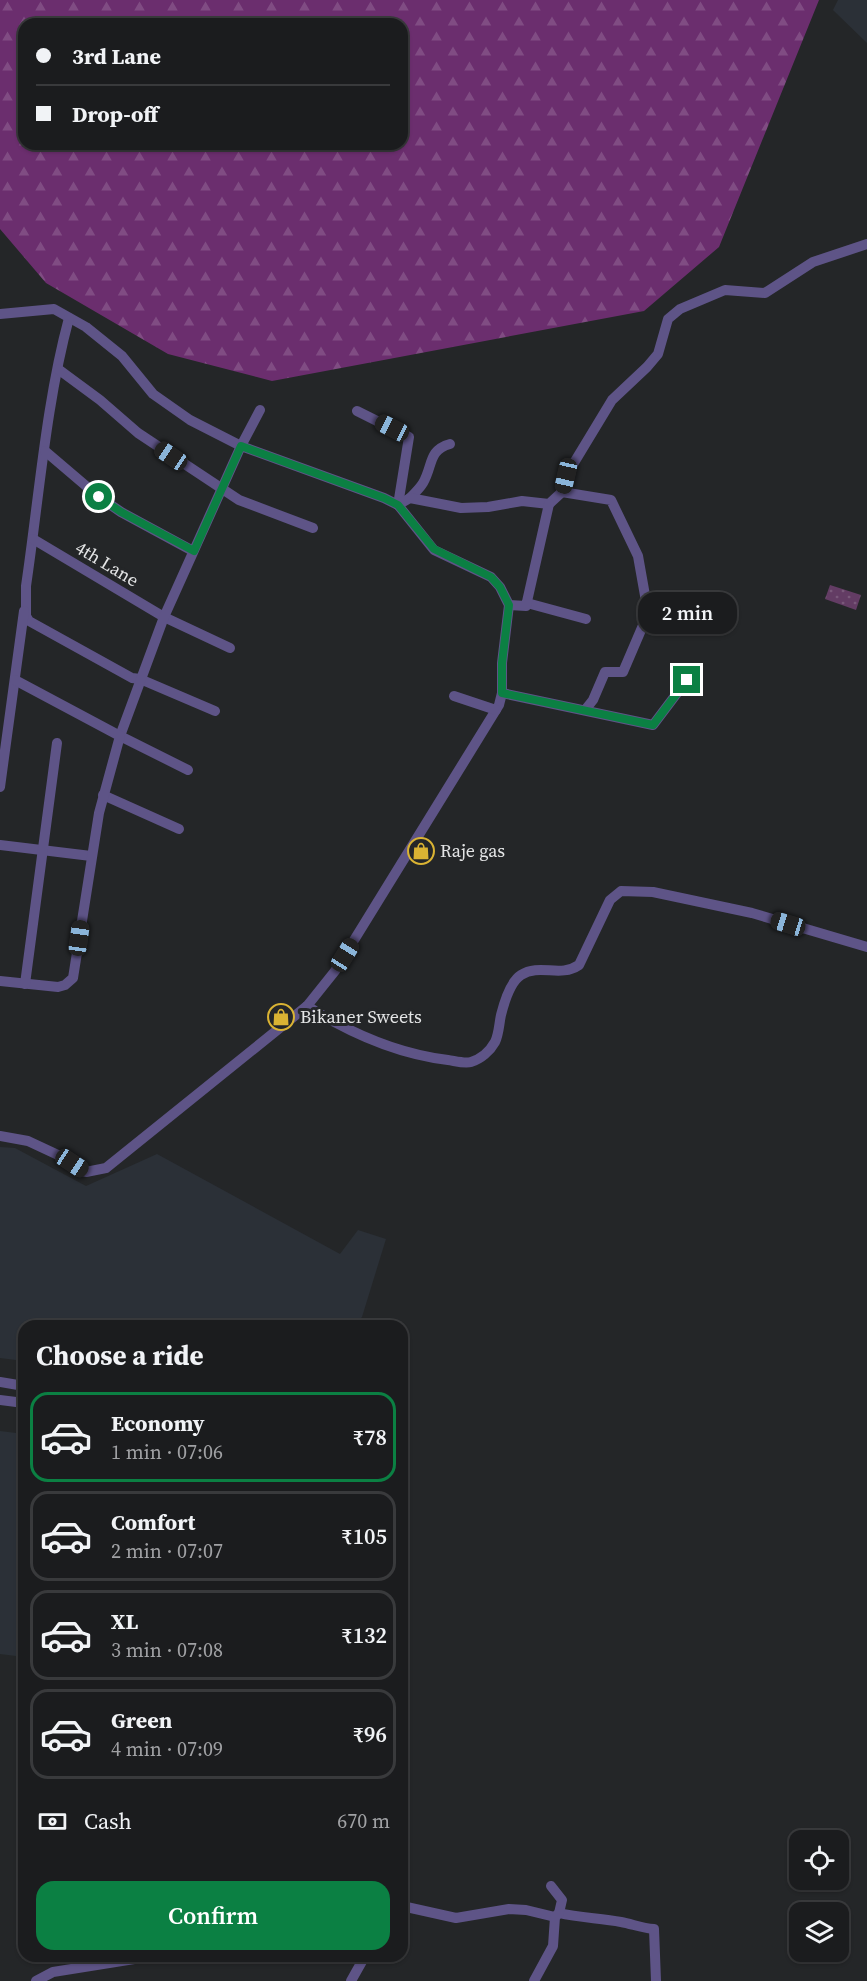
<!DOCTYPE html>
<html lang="en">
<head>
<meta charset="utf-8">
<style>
  :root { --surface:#1b1c1e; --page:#242527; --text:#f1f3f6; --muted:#a0a1a4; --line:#393a3c; --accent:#0b8043 }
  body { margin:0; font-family:"Source Serif 4",serif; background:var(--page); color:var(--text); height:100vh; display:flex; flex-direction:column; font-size:22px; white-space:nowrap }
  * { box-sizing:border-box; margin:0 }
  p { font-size:20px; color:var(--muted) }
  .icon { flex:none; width:33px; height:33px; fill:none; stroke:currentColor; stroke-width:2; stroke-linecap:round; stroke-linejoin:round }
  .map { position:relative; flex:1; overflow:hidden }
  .drawer { position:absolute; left:18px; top:1320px; width:390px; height:642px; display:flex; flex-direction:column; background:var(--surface); border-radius:18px; box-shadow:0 2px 4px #0004,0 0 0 2px var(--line) }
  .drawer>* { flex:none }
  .banner { position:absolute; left:18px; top:18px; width:390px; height:132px; border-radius:18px; box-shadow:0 2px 4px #0004,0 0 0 2px var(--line); display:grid; align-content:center; height:132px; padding:0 18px; background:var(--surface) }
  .controls { position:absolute; left:789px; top:1830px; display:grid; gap:12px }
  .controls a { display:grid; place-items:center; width:60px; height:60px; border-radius:12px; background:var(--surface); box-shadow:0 2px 4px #0004,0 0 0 2px var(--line); font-size:30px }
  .end { position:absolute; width:27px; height:27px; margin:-14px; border:8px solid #0b8043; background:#fff; box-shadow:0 0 0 3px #fff }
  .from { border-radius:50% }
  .bubble { position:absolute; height:42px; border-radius:18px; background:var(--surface); box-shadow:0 2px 4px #0004,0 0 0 2px var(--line); font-size:20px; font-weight:600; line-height:42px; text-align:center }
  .car { position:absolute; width:18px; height:36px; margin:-18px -9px; border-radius:8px; box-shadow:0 0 4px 2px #0007; background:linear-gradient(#222 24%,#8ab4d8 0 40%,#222 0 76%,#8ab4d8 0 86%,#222 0) }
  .banner b { display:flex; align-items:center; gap:21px; height:57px; font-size:22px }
  .banner b+b { border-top:2px solid var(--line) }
  .banner i { width:15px; height:15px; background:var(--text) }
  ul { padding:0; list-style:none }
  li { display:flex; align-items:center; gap:18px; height:90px; margin:0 12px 9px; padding:0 6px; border:3px solid var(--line); border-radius:18px }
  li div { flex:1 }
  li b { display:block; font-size:22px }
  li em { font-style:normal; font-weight:600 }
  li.selected { border-color:var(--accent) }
  li>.icon { width:54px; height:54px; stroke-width:1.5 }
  h2 { padding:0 18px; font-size:27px; line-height:72px }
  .pay { display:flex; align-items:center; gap:15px; height:66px; padding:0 18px; font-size:22px }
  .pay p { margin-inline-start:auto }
  .button { display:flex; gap:12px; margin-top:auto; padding:12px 18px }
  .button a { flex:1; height:69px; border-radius:18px; background:var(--accent); color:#fff; font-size:24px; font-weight:600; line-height:69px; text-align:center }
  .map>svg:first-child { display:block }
  .built { fill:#2b3037 }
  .grass { fill:url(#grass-dots) }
  .forest { fill:url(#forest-firs); fill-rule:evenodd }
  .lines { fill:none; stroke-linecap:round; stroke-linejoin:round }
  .minor { stroke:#5e5487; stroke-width:10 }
  .route { stroke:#0b8043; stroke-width:8 }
  .labels { text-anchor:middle; stroke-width:6; stroke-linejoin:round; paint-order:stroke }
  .street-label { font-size:18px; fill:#e4e5e6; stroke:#242628 }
  .poi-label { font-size:18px; fill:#e4e5e6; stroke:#242628; text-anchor:start }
</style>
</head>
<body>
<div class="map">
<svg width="867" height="1981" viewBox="0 0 867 1981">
  <defs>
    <pattern id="grass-dots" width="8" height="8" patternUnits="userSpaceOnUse" patternTransform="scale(1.5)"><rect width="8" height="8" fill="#633c64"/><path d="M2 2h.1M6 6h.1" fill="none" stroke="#79587a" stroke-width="1.8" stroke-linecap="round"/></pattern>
    <pattern id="forest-firs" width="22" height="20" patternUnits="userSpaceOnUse" patternTransform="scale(1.5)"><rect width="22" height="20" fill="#6b2e6e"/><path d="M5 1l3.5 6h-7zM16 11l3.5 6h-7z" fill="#804c83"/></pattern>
  </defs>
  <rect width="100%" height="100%" fill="#242628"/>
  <g class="built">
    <path d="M838,0h29v43l-34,-33z"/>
    <path d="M0,1147l15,1 71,38 71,-32 183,100 18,-24 28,9 -24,78 -8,9h-330v35l-24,-3z"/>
    <path d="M0,1431l24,3v223l-24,-3z"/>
  </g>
  <path class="grass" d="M830,585l31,10 -5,15 -31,-11z"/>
  <path class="forest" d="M0,0h819l-100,247 -75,64 -372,70 -104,-27 -122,-71 -46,-54zM24,24h378v120h-378z"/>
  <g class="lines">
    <g class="minor">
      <path d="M0,314l54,-5 32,18 36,29 31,38 37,26 51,26 143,52 14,7 36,45 57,27 9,10 9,18 -7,58v30l-3,12 -164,266 -28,35 -201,162 -20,4 -28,-17 -30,-14 -28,-5"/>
      <path d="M69,318c-23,85 -30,180 -43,268v30l3,5 103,57 8,1 75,32"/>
      <path d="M58,369l42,31 38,33 101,67 74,28"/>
      <path d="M357,411l52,26 -11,68"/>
      <path d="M45,451l54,46 22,15 72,39"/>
      <path d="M562,492l49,8 27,56 8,45 -2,22 -21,49h-18l-12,28 -8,10"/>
      <path d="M410,498c4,-4 10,-10 13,-15 10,-17 5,-33 27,-39"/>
      <path d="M398,505l12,-7 51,10 27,-1 34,-6 27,3 13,-12 4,-16 46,-76 35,-33 11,-13 10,-35 12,-10 45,-19 40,3 48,-31 54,-18"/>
      <path d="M33,539l131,78 66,31"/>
      <path d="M527,603l59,16"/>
      <path d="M509,605l17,1 23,-102"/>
      <path d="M502,693l151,32 34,-45"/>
      <path d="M454,696l42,14"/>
      <path d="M188,770l-68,-34 44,-119 77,-171 19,-36"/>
      <path d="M0,787l24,-176"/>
      <path d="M103,795l76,34"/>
      <path d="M0,845l91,11"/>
      <path d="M0,981l58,6 7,-2 8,-7 26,-165 21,-77 -105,-56"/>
      <path d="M25,984l32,-241"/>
      <path d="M307,1006c43,27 90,48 141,54 7,1 17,4 23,2 10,-3 19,-11 24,-20 4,-8 4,-18 6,-27 3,-12 9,-33 20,-40 19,-12 39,3 58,-10l31,-65 11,-9 32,1 99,21 115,34"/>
      <path d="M0,1382l24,4"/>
      <path d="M0,1400l24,3"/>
      <path d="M402,1906l54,12 53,-9 17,1 29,7"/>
      <path d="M559,1913c21,5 42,5 62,9 11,2 21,6 33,7l2,52"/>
      <path d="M36,1981l17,-9 100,-16"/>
      <path d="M351,1981l14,-25"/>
      <path d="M534,1981l19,-35 2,-29 4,-4 3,-13 -11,-14"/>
    </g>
  </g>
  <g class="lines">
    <path class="route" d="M99,497l22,15 73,39 47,-105 143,52 14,7 36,44 57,28 9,10 9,18 -7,58v30l151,32 34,-45"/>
  </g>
  <defs>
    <symbol id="shop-ring" viewBox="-11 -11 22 22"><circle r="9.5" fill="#242628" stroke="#dab333" stroke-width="1.5"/><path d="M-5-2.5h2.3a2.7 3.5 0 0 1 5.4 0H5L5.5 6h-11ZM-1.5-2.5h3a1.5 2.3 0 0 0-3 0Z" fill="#dab333"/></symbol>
  </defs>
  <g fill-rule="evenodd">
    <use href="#shop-ring" x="406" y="836" width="30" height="30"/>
    <use href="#shop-ring" x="266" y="1002" width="30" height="30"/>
  </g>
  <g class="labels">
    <g class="street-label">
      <text transform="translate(107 564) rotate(31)" y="6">4th Lane</text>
    </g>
    <g class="poi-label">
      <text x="440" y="857">Raje gas</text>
      <text x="300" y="1023">Bikaner Sweets</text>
    </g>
  </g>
</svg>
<div class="controls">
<a><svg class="icon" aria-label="locate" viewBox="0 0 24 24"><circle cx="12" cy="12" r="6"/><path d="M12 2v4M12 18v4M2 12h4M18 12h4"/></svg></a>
<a><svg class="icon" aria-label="layers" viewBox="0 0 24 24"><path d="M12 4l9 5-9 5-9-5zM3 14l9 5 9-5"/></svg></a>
</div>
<i class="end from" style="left:99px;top:497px"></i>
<i class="end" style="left:687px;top:680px"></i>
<div class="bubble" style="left:638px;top:592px;width:99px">2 min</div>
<i class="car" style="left:392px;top:428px;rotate:297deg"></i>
<i class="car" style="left:171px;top:456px;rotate:304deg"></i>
<i class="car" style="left:566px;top:476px;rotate:193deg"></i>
<i class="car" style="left:788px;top:924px;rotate:287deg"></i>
<i class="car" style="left:79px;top:938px;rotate:8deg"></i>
<i class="car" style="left:345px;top:955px;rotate:32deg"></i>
<i class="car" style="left:72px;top:1163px;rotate:123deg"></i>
<div class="banner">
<b><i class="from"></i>3rd Lane</b>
<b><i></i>Drop-off</b>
</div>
<section class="drawer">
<h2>Choose a ride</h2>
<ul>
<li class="selected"><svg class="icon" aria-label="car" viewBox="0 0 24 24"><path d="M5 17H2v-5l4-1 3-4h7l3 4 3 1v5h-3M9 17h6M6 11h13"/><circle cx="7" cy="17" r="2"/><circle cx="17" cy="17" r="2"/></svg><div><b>Economy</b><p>1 min · 07:06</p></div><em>₹78</em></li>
<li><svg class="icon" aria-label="car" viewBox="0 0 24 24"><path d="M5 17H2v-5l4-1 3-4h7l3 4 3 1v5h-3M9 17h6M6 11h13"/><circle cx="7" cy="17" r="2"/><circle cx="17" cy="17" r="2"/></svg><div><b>Comfort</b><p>2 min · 07:07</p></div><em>₹105</em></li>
<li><svg class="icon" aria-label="car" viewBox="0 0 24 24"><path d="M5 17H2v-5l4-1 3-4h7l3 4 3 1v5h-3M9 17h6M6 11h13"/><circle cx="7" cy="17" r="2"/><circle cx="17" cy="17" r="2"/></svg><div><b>XL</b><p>3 min · 07:08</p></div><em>₹132</em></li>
<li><svg class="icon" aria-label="car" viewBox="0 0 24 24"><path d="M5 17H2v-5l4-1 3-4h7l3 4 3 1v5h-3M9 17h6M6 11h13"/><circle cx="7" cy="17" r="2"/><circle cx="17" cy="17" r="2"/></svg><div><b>Green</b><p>4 min · 07:09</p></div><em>₹96</em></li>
</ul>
<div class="pay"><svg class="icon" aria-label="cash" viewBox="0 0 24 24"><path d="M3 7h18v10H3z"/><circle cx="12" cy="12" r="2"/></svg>Cash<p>670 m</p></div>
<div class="button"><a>Confirm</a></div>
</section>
</div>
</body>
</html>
